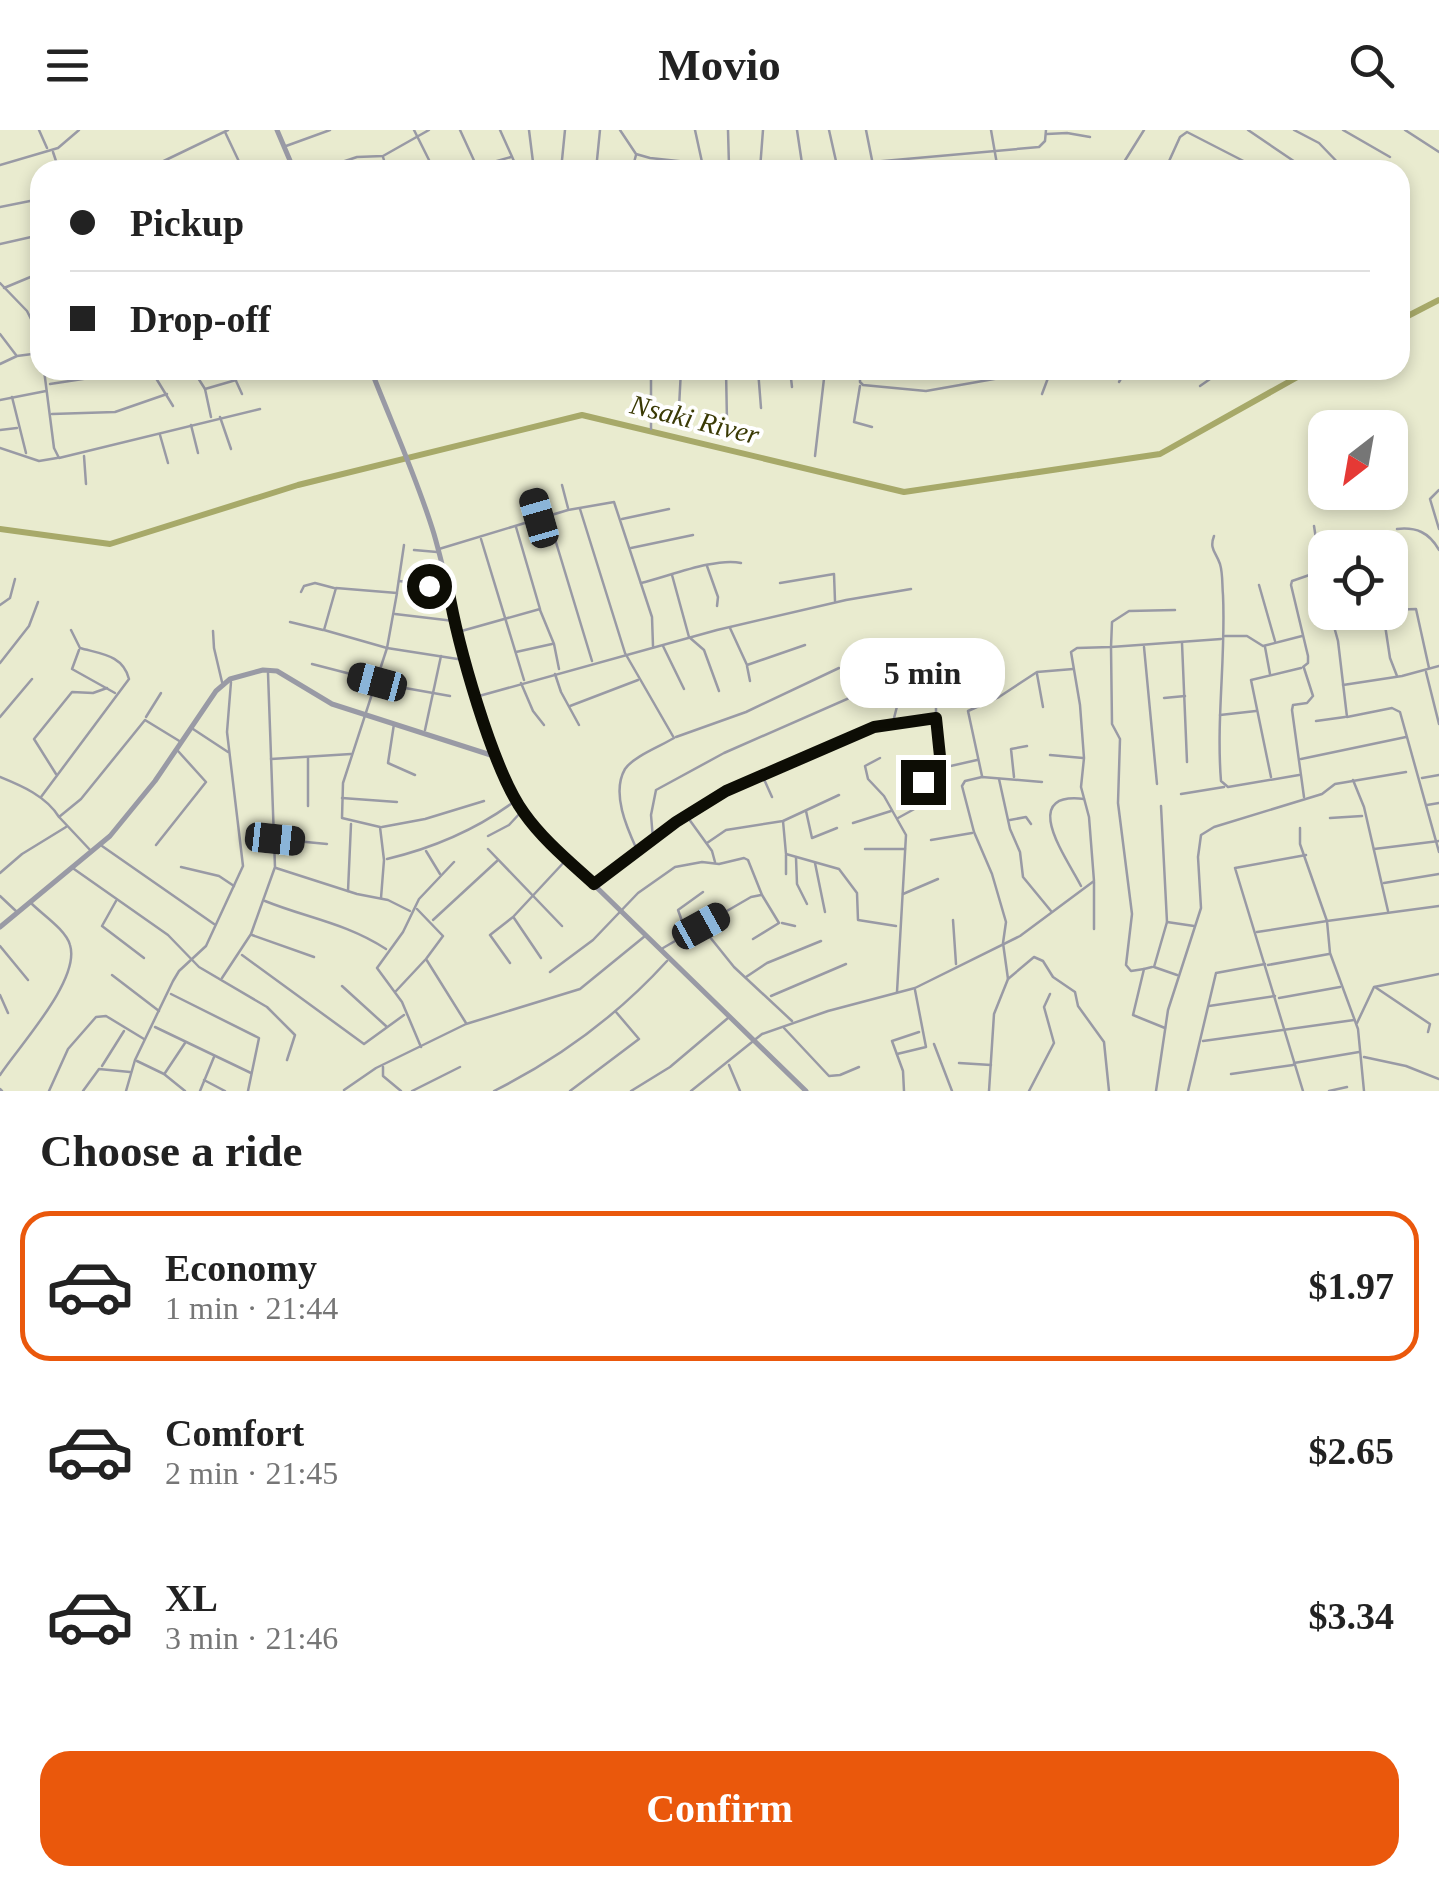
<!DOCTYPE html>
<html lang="en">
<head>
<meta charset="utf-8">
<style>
  :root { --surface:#fff; --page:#f2f2f2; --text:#222; --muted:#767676; --line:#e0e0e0; --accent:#ea580c }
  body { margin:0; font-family:"Times New Roman",serif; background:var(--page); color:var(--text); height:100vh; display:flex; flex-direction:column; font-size:38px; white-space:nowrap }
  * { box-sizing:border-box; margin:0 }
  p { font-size:32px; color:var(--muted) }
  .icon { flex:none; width:55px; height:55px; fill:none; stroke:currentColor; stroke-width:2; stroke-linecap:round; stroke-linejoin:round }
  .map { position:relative; height:961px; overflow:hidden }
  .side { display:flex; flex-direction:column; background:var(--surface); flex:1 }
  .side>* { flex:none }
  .guide { position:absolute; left:30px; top:30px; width:1380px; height:220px; border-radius:30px; box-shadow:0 5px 15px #0003; display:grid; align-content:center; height:220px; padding:0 40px; background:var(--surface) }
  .needle { width:65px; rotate:211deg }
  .tools { position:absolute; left:1308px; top:280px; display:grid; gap:20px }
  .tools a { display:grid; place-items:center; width:100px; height:100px; border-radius:20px; background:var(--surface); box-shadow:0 5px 15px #0003; font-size:50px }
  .end { position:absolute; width:45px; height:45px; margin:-22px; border:12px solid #0d0d05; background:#fff; box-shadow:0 0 0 5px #fff }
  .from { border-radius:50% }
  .bubble { position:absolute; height:70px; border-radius:30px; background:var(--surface); box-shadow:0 5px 15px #0003; font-size:32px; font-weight:600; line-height:70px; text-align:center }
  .car { position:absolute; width:30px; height:60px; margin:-30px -15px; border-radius:12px; box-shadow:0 0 8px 2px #0007; background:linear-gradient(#222 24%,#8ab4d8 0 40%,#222 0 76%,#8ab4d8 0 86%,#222 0) }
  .guide b { display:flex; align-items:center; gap:35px; height:95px; font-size:38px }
  .guide b+b { border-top:2px solid var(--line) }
  .guide i { width:25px; height:25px; background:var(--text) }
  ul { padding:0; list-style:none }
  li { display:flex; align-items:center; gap:30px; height:150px; margin:0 20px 15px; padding:0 20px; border:5px solid transparent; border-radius:30px }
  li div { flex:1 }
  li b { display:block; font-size:38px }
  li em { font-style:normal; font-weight:600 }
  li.active { border-color:var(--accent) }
  li>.icon { width:90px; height:90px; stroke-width:1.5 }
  h2 { padding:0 40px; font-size:45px; line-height:120px }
  .button { display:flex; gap:20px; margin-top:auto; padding:20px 40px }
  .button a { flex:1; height:115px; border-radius:30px; background:var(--accent); color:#fff; font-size:40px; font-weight:600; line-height:115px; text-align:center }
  header { display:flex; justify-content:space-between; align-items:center; height:130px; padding:0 40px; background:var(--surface); font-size:45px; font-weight:600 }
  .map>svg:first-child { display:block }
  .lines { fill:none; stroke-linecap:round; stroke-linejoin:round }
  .river { stroke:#a7a969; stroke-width:6 }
  .minor { stroke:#999aa5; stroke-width:2.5 }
  .tertiary { stroke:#999aa5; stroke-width:5 }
  .route { stroke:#0d0d05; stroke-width:12 }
  .labels { text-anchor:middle; stroke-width:8; stroke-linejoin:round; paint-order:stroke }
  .water-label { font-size:28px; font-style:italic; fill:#393904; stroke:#fff }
</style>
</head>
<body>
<header><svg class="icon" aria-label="menu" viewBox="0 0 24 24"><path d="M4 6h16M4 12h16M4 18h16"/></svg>Movio<svg class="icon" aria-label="search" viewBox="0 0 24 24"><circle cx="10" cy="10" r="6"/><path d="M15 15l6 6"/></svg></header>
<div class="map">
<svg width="1439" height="961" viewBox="0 0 1439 961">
  <rect width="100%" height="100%" fill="#e9ebcf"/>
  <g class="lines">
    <g class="river">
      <path d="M1400,190l39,-20"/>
      <path d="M0,399l110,15 188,-59 284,-70 322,77 256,-38 150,-84"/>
    </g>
    <g class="minor">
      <path d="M39,0l8,18"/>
      <path d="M414,0l20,40"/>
      <path d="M460,0l17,37"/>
      <path d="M500,0l18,40"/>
      <path d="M529,0l5,40"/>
      <path d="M620,0l16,24 14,4 112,12"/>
      <path d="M695,0l7,32"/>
      <path d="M728,0l1,36"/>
      <path d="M797,0l6,40"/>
      <path d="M829,0l9,40"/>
      <path d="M866,0l8,40"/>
      <path d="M991,0l7,40"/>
      <path d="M1248,0l59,40"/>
      <path d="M1294,0l25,13 26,27"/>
      <path d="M1343,0l47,27"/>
      <path d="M1405,0l34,22"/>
      <path d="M225,2l18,38"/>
      <path d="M1047,4l20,-1 23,4"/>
      <path d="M286,16l44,-16"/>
      <path d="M53,22l6,18"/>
      <path d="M383,27l4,13"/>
      <path d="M872,32l167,-15 6,-6 1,-11"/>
      <path d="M1170,32l17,8"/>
      <path d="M0,35l58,-17 21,-18"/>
      <path d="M760,39l3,-39"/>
      <path d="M145,40l83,-40"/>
      <path d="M318,40l39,-13 26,-1 46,-26"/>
      <path d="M465,40l46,-13"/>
      <path d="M561,40l4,-40"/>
      <path d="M596,40l4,-40"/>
      <path d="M632,40l4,-15"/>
      <path d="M1119,40l25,-40"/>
      <path d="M1165,40l15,-33 7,-5 74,38"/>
      <path d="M0,77l40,-8"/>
      <path d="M0,114l40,-9"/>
      <path d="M0,153l27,28 13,26"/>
      <path d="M4,158l36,-15"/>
      <path d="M0,204l16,21"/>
      <path d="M0,234l17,-8 23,-3"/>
      <path d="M44,240l10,78 5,10 201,-49"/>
      <path d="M151,240l22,36"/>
      <path d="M193,240l12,19 6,28"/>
      <path d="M231,240l11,24"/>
      <path d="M726,240l1,52"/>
      <path d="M758,240l3,38"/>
      <path d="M790,240l2,17"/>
      <path d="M860,240v12l3,3 63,6 85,-15 6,-6"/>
      <path d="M1086,244l2,-4"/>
      <path d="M1119,252l7,-12"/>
      <path d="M50,254l72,-11"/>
      <path d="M860,256l-6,36 18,5"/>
      <path d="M1200,256l23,-16"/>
      <path d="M205,259l31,-9"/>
      <path d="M1042,264l9,-24"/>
      <path d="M12,267l14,56"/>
      <path d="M0,270l46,-9"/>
      <path d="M52,284l63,-2 52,-18"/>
      <path d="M220,287l11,32"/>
      <path d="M191,295l7,28"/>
      <path d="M678,296l3,-56"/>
      <path d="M651,299v-59"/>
      <path d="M0,300l17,-2"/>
      <path d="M160,305l8,28"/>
      <path d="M0,318l39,13 18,-3"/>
      <path d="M84,326l2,28"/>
      <path d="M815,326l10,-86"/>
      <path d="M562,355l6,23"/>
      <path d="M1439,360l-9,9 9,30"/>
      <path d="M532,363l7,23"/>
      <path d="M580,379l45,144 49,85c-13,8 -40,18 -49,31 -14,24 2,59 12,81"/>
      <path d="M548,386l44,145"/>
      <path d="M622,389l47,-10"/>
      <path d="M1397,399c19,-2 32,3 42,21"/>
      <path d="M1214,406c-5,13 2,16 6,28 3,10 2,21 3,31 3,62 -7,124 -2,186l7,6 71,-12"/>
      <path d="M481,409l43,141"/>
      <path d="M631,418l62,-13"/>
      <path d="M439,419l129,-39 46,-8 38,115 1,29"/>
      <path d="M414,420l23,2"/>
      <path d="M707,436l11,31 -1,9"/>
      <path d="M672,445l17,62 15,13 15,41"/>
      <path d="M1322,445l3,13"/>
      <path d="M399,451l48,6"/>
      <path d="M641,453c26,-6 75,-26 100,-20"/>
      <path d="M780,453l54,-9 1,27"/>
      <path d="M1259,455l16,56"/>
      <path d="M336,458l61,5 -10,55 -63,-18z"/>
      <path d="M301,462l3,-6 11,-3 19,5"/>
      <path d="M397,462l7,-47"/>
      <path d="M0,475l10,-7 5,-19"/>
      <path d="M540,480l14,34 5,25"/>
      <path d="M1390,480l26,-1 13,59"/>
      <path d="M1330,482l8,29 9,76 45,-9 8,4 39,140"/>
      <path d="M1383,482l7,46 7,18"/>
      <path d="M395,484l59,7"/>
      <path d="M290,492l33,8"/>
      <path d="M730,498l17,37 58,-20"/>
      <path d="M213,501l1,17 8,34"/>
      <path d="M458,502l82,-23 -24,-82"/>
      <path d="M1225,506h22l16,10 39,-10"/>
      <path d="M1182,513l5,119"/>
      <path d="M663,516l21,43"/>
      <path d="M1144,517l13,137"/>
      <path d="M1265,517l5,27"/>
      <path d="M79,520l-7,19 43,24"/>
      <path d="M516,522l36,-8"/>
      <path d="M0,533l29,-37 9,-24"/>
      <path d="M312,534l93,24 45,8"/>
      <path d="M747,536l3,15"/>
      <path d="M1303,537l5,-4v-7l-17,-71 1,-4 29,-10 -7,-45"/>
      <path d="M1304,538l9,28 -6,7 -14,2 -1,5 12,87"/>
      <path d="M1426,542l13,52"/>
      <path d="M555,544l6,18 18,33"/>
      <path d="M1037,544l6,33"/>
      <path d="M521,553l12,28 11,14"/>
      <path d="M1343,555l59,-9 37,-10"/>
      <path d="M479,566l238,-66 129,-30 65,-11"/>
      <path d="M1164,568l21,-2"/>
      <path d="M570,576l68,-26"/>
      <path d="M1220,585l36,-4"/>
      <path d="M0,587l32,-38"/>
      <path d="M146,587l15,-24"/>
      <path d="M1316,591l29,-4"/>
      <path d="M893,592l41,-3"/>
      <path d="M394,594l-6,39 27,12"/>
      <path d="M193,599l35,23"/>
      <path d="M425,600l16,-74"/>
      <path d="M676,607l70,-25 93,-44"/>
      <path d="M1050,625l33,3"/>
      <path d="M308,628v48"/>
      <path d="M880,628l-15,8 3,13 16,17 22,39 -9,157"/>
      <path d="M271,629l80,-5"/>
      <path d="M1301,629l105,-22"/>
      <path d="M56,644l-22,-35 38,-47 21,1 14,-5"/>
      <path d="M982,646l-14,-65 31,-14 38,-25 36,-3"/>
      <path d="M0,647c22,9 46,19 59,40l22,-18 64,-79 36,22"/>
      <path d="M763,647l9,20"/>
      <path d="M1014,647l-3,-28 16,-3"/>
      <path d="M1271,647l-20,-97 50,-12"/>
      <path d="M1422,648l17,-3"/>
      <path d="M999,649l11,50 10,23 3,25 28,34"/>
      <path d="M1353,650l11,27 24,104"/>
      <path d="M1181,664l43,-7"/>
      <path d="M41,667l88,-118c-6,-24 -28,-25 -49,-31l-9,-18"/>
      <path d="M342,668l55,4"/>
      <path d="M1427,675l12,-2"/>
      <path d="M1161,676l6,116 -13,45 23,8"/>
      <path d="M806,681l6,27 25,-10"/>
      <path d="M686,685l26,36 3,11"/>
      <path d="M60,688l32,34"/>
      <path d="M898,688l20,-11 5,-28 10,-9 44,-10"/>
      <path d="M1330,688l32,-2"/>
      <path d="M1010,690l16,-3 5,7"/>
      <path d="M783,691l3,33 53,15 18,24 1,27 38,6"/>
      <path d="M853,693l38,-12"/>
      <path d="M382,697l43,-8 59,-18"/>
      <path d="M488,706l21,-11 13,-14"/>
      <path d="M275,709l52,5"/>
      <path d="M653,709l-2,-24 5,-25 68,-37 189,-83 10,-2 13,8v42l5,48"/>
      <path d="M931,710l41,-7"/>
      <path d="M707,713l19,-13 57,-9 56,-26"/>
      <path d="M156,715l50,-63 -28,-31"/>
      <path d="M102,716l112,78"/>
      <path d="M488,719l74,77"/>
      <path d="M865,719h40"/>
      <path d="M1374,719l65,-8"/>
      <path d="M426,721l14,23"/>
      <path d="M786,725v19"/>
      <path d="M796,728l1,26 10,20"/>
      <path d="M387,729c46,-11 89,-29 128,-58"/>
      <path d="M815,733l10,49"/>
      <path d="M181,737l38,9 15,10"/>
      <path d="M276,738l81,26 31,6 22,11"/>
      <path d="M74,739l94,66 31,32 68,40 28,28 -8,25"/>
      <path d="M0,743l22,-19 44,-27"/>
      <path d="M1094,752v47"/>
      <path d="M595,753c84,-69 192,-133 298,-161l9,-35"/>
      <path d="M1384,753l55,-9"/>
      <path d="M1081,756c-13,-26 -64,-95 3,-87"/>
      <path d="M348,761l3,-67"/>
      <path d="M903,764l35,-15"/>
      <path d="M0,766l17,16"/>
      <path d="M381,768l3,-38 -4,-33 -38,-9 1,-35 44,-135 77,12"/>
      <path d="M116,771l-14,25 42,32"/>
      <path d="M265,771c42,17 81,22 121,48"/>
      <path d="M417,779l26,27 -17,23 40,64"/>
      <path d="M514,788l27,40"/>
      <path d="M433,790l64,-59"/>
      <path d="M953,790l3,44"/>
      <path d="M1167,792l27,4"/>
      <path d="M782,793l13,3"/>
      <path d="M701,796l33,41 58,54"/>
      <path d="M686,802l-8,-22 25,-18"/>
      <path d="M1257,802l70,-11 -27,-77v-16"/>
      <path d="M252,805l62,22"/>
      <path d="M0,816l28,34"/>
      <path d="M663,818l88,-51 10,-2"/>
      <path d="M242,825l122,89 40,-29"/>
      <path d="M510,833l-20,-28 23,-18 53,-57"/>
      <path d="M1268,835l61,-11"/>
      <path d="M1152,837l-8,2 -11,46 32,13"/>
      <path d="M1144,839l-13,2 -5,-6 6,-51 -14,-111 2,-64 -8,-15 -1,-77 110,-8"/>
      <path d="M550,842l43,-32 45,-47 37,-26 27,-5 17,2 25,-6 4,2 14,35 17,28 -26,16"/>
      <path d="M112,845l47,36"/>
      <path d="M746,847l21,-14 54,-22"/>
      <path d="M222,848l29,-44 24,-67 -7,-194"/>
      <path d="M1008,849l26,-22 9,4 10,16 22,15 3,14 26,36 5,49"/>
      <path d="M342,856l44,40"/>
      <path d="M1375,857l55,37 -2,8"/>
      <path d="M396,861l29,-31"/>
      <path d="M171,864l88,44 -11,53"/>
      <path d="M0,865l8,18"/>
      <path d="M771,866l75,-32"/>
      <path d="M1279,868l61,-11"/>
      <path d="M1209,876l66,-10"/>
      <path d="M1357,893l17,-36 65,-13"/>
      <path d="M155,897l96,46"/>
      <path d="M784,898l45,48 11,-1 19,-8"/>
      <path d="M1203,911l151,-21"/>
      <path d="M934,914l18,47"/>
      <path d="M421,917l-19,-45 -25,-34 26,-36 16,-33 35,-37"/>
      <path d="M897,924l29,-7 -11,-57"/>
      <path d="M1364,927l42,9 33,13"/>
      <path d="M137,931l27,13 21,17"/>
      <path d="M959,933l32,2"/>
      <path d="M1294,933l65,-11"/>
      <path d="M729,935l11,26"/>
      <path d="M102,936l22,-35"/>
      <path d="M383,937v9l18,15"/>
      <path d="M165,943l20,-30"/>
      <path d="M1231,944l62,-9"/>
      <path d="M0,945c18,-28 81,-95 70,-130 -4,-15 -27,-30 -38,-41"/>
      <path d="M204,950l21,11"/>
      <path d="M0,959l2,2"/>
      <path d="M344,960l32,-22 90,-44 114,-35 65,-53"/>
      <path d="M49,961l19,-42 28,-32 10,-1 38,23"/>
      <path d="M83,961l16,-22 31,3"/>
      <path d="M126,961l9,-31 38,-79 6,-10 27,-25 37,-80 -16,-134 4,-50"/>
      <path d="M200,961l14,-34"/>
      <path d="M412,961l48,-24"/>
      <path d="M494,961c66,-33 123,-75 173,-130"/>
      <path d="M570,961l69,-52 -23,-27"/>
      <path d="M631,961l39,-24 58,-49"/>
      <path d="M691,961l71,-57 66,-23 87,-23 105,-52 74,-55 -5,-64 -8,-30 3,-29 -4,-53 -9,-53 6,-4 34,-1 1,-25 17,-11 46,-1"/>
      <path d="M904,961l-1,-20 -11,-30 27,-9"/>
      <path d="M989,961l5,-77 14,-35 -5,-36 3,-21 -14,-48 -18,-42 -12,-46 3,-5 17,-4 60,5"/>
      <path d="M1029,961l25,-48 -10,-36 6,-13"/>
      <path d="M1156,961l12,-81 33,-102 -3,-51 3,-22 13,-8 108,-33 13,-10 71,-12"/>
      <path d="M1188,961l28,-118 49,-9"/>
      <path d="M1303,961l-68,-223 71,-13"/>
      <path d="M1329,961l18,-4"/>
      <path d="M1364,961l-6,-62 -28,-76 -3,-32 112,-15"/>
    </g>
    <g class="tertiary">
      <path d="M277,0l17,40"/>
      <path d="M371,240c21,54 46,108 63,164 28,97 44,237 118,310l254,247"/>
      <path d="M0,797l110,-91 45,-55 61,-90 14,-12 33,-9 14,1 55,33 165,53"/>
    </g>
  </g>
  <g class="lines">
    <path class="route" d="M429,456l19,1c9,55 44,182 76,226 19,27 46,49 70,71l82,-62 50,-31 148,-64 62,-9 5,48 -16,10 -2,6"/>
  </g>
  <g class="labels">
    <g class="water-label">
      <text transform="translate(695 289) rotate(14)" y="10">Nsaki River</text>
    </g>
  </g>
</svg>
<div class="tools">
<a><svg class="needle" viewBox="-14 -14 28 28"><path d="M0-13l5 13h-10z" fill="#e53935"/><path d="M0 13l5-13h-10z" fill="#767676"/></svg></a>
<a><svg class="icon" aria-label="locate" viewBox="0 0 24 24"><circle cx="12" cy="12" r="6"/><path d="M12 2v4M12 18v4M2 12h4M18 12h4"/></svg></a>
</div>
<i class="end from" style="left:429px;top:456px"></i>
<i class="end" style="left:923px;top:652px"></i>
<div class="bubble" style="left:840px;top:508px;width:165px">5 min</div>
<i class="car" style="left:539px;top:388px;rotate:344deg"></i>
<i class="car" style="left:377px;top:552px;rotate:285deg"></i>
<i class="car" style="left:275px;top:709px;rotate:96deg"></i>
<i class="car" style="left:701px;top:796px;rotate:61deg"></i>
<div class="guide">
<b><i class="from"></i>Pickup</b>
<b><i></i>Drop-off</b>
</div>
</div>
<section class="side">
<h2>Choose a ride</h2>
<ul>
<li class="active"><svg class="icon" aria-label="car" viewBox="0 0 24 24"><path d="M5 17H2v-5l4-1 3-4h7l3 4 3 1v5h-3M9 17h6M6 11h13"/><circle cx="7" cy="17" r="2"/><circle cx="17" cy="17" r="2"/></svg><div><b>Economy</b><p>1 min · 21:44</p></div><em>$1.97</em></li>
<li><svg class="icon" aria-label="car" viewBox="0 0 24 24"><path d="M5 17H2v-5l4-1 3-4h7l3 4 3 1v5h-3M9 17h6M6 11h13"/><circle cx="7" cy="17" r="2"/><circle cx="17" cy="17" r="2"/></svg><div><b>Comfort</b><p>2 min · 21:45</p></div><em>$2.65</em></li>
<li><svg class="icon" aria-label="car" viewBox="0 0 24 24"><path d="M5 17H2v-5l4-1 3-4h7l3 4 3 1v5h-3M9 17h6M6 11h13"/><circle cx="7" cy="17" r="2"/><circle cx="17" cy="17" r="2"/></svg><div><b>XL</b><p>3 min · 21:46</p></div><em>$3.34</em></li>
</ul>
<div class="button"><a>Confirm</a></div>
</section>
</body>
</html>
